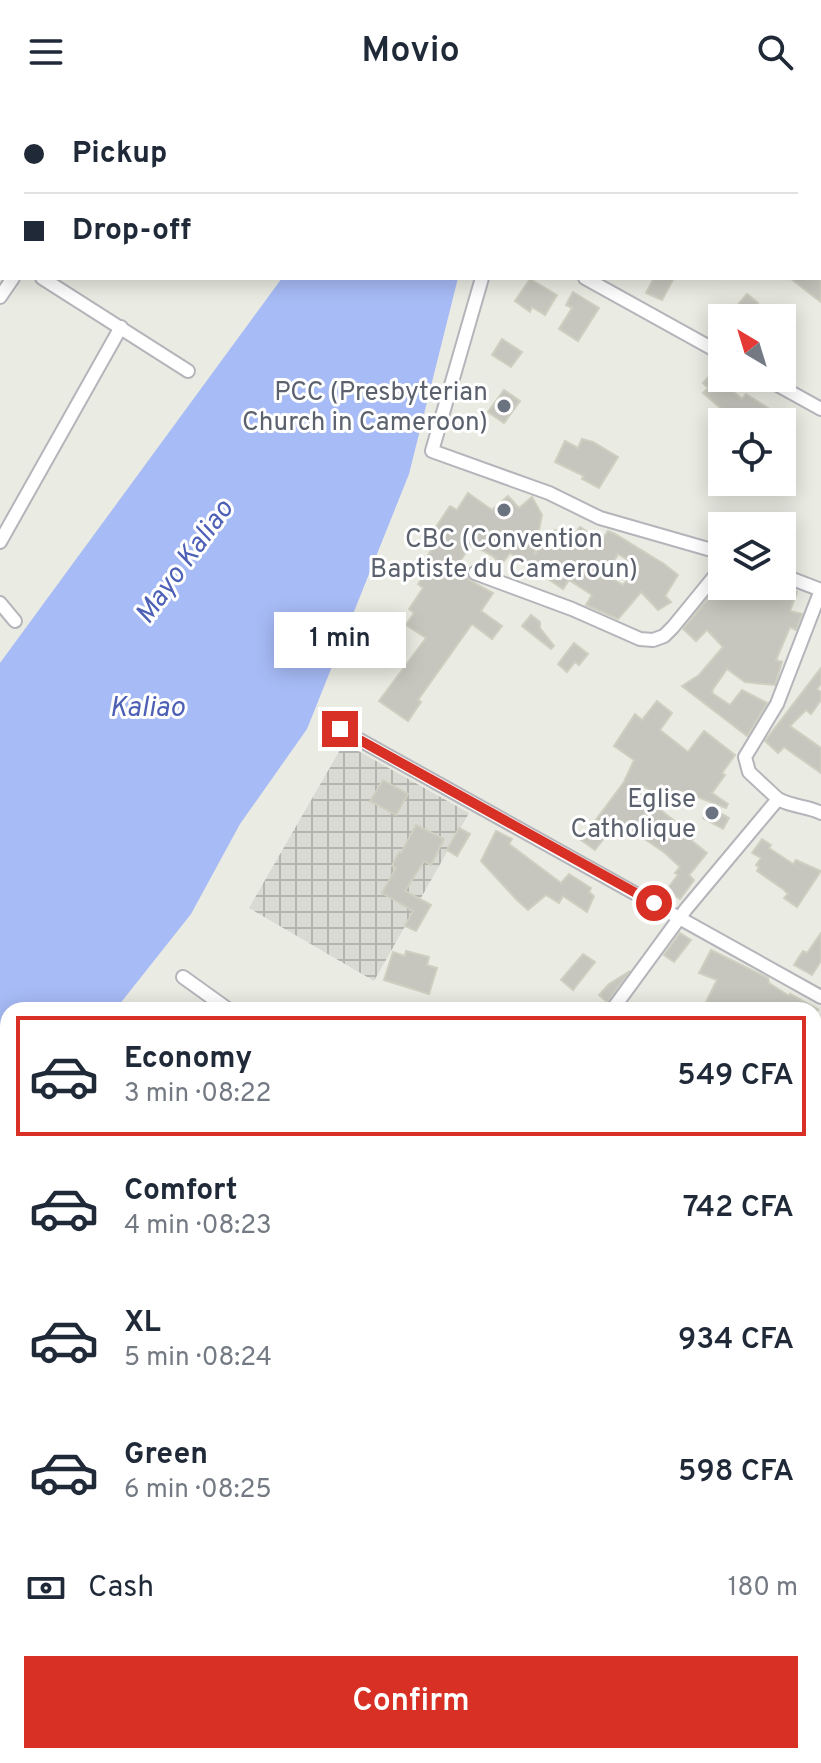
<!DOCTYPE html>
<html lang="en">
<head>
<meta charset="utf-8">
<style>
  :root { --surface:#fff; --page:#f2f2f3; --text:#1f2937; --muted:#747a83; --line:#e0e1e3; --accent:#d93025 }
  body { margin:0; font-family:Overpass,sans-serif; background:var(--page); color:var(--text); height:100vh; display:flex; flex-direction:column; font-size:30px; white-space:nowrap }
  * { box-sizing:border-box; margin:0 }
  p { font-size:26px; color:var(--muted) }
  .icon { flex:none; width:44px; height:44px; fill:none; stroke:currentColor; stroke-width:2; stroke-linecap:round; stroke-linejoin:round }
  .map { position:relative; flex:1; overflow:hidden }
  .sheet { position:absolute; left:0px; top:898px; width:822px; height:762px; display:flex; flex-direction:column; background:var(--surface); border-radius:24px 24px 0 0; box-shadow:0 4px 20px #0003 }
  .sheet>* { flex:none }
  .hud { position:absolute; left:0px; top:0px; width:822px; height:176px; box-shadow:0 4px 20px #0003; display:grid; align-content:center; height:176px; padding:0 24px; background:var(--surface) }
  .needle { width:52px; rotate:322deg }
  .buttons { position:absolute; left:708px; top:200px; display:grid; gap:16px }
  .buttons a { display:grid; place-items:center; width:88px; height:88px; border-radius:0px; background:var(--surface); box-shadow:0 4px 20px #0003; font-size:40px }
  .end { position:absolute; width:36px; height:36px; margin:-18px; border:10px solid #d93025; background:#fff; box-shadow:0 0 0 4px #fff }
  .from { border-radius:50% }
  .bubble { position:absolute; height:56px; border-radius:0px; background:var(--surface); box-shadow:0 4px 20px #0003; font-size:26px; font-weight:600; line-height:56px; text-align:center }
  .hud b { display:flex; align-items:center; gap:28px; height:76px; font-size:30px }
  .hud b+b { border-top:2px solid var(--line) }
  .hud i { width:20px; height:20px; background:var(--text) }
  ul { padding:14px 0 0; list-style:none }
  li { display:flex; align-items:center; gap:24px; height:120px; margin:0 16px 12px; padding:0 8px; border:4px solid transparent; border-radius:0px }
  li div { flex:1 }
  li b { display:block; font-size:30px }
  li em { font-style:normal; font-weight:600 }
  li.selected { border-color:var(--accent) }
  li>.icon { width:72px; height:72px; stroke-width:1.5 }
  .pay { display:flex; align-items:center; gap:20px; height:88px; padding:0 24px; font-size:30px }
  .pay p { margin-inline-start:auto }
  .action { display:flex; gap:16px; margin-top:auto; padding:16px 24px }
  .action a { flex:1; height:92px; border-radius:0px; background:var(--accent); color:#fff; font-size:32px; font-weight:600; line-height:92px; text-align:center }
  header { display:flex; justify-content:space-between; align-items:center; height:104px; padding:0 24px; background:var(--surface); font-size:36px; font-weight:600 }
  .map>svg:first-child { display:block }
  .industrial { fill:url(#industrial-grid) }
  .water { fill:#a7bbf6 }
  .building { fill:#c7c6be; stroke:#cfcfc1; stroke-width:2; fill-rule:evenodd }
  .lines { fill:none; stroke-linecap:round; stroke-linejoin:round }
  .street-casing { stroke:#b4b5bb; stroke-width:16 }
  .street { stroke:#fff; stroke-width:12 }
  .route { stroke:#d93025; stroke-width:10 }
  .worship-dot { fill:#6b7280; stroke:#fff; stroke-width:3 }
  .labels { text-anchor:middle; stroke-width:6; stroke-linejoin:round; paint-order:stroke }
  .worship-label { font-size:26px; fill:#5b616d; stroke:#fff; text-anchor:end }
  .water-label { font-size:28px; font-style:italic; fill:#4d60b6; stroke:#fff }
</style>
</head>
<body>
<header><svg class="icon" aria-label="menu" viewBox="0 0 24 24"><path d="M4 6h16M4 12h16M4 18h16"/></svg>Movio<svg class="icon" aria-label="search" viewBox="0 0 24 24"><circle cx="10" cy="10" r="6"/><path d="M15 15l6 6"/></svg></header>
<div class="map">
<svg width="821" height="1659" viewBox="0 0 821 1659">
  <defs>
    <pattern id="industrial-grid" width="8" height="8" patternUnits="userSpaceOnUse" patternTransform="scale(2)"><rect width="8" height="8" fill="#dadad4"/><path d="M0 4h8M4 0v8" fill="none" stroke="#b4b4af"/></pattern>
  </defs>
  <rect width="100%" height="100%" fill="#eaebe2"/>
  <path class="industrial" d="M344,639l125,70 -95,168 -125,-73z"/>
  <path class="water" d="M282,174h176l-49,196 -102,255 -67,95 -49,90 -76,96h-107v145l-8,10v-502z"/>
  <g class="building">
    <path d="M654,174h20l-12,22 -16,-7z"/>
    <path d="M790,174h31v24l-12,-9z"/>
    <path d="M530,175l27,16 -12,20 -13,-8 -2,5 -15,-11z"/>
    <path d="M573,188l26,16 -21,33 -19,-12 13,-21 -6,-3z"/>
    <path d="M747,190l11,9 -12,15h-9l-6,-5z"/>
    <path d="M502,235l20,13 -11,15 -19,-12z"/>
    <path d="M712,269l30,26 4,-5 33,21 -5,7h-36l-6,-4 -29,-25 5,-5 -5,-5z"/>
    <path d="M504,286l16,11 -16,22 -16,-11z"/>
    <path d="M582,335l11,3 25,15 -19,31 -17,-9 2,-3 -29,-14 10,-21 13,7z"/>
    <path d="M468,389l24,17 16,-14 11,12 13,-11 10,18 -8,40 21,-25 14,11 11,-14 21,14 7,-10 7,3 49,30 14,11 -13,21 6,6 -13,8 -17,-18 -23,27 -32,-14 6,-10 -23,-15 -6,9 -53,-36 -9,12 -8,-9 -22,-12 -15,24 15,13 22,12 -12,18 21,15 -10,13 -20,-15 -54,76 3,2 -13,19 -29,-20 47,-63 -20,-13 8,-12 -5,-4 14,-21 -5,-4 14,-19 -7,-5 8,-13 -7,-5 24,-36 7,4zM618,450l21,13 -16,18 -17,-10z"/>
    <path d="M722,477v5h61l14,6 -7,19 12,3 -6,16 -6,-3 -14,33 6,2 -7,23 -30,-3 -18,-13 -14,20 -1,4 18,12 12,-15 25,13 -20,33 -65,-50 17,-11 24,-28 -16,-17 -11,11 -13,-12z"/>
    <path d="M531,511l9,7v6l14,18 -3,3 -29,-23z"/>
    <path d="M574,539l14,11 -9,11 -4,-3 -8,10 -9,-8z"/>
    <path d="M821,564v16l-4,5 4,3v8l-10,14 -5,-4 -16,16 31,22v25l-37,-26 -6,6 -13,-12z"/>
    <path d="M657,597l15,12 -12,17 28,22 16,-21 31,24 -13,18 3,2 -13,18 16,11 -2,4 -44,-17 -7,12 -36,-19 -4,6 46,36 13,12 -2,3 15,12 -18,22 5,5 -14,19 -13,-10 11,-14 -3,-2 5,-6 -15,-14 -26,-18 -14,-8 -4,5 -8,-5 -18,23 -14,-10 43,-58 10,-22 -20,-14 21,-32 7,6z"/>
    <path d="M383,676l25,14 -12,21 -26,-14z"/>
    <path d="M709,703l20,11 -6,11 -20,-11z"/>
    <path d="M416,721l28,14 -13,26 -7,-4 -19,30 26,14 -15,26 -11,-5 8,-15 -31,-18 14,-25 -4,-2 7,-14 2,1z"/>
    <path d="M459,724l11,6 -13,22 -10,-6z"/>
    <path d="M496,727l16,8 -3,5 52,39 8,-9 22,14 -2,4 5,4 -7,16 -24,-16 -4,7 -13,-8 -18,15 -11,-10 -36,-39z"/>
    <path d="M762,735l9,6 -2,3 24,16 3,-4 25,11 -24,36 -13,-9 4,-4 -5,-5 -26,-18 2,-4 -3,-2 5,-7 -9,-5z"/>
    <path d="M680,829l11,7 -17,22 -10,-7z"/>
    <path d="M821,829v28l-9,14 -18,-10 9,-14 4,2z"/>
    <path d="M711,846l57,28 1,5 20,13 1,-2 29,16h-63l-7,-3 -2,3h-45l15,-30 -18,-7z"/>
    <path d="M406,847l23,6 -2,8 10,3 -8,26 -45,-14 9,-28 12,4z"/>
    <path d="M583,850l12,8 -22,28 -12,-10z"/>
    <path d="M630,867l-23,31 -8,-7 10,-11z"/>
  </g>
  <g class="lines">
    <defs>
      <g id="street">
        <path d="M644,0l5,2"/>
        <path d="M121,2l1,-2"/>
        <path d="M533,2l1,-2"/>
        <path d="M665,2l1,-2"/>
        <path d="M820,38l1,-1"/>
        <path d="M820,88h1"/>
        <path d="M0,150l2,1"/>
        <path d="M42,174l146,93"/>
        <path d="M482,174l-50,173 117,42 51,25 122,35"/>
        <path d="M585,174l137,76"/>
        <path d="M0,193l13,-19"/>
        <path d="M765,274l56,31"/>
        <path d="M0,438l121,-215"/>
        <path d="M475,469l97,36 68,30 13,1 11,-4 9,-9 49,-60"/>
        <path d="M782,471l39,15"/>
        <path d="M0,499l15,18"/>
        <path d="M340,625l481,268"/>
        <path d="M778,695l-29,-27 -4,-15 32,-53 44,-114"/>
        <path d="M183,873l46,33"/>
        <path d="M612,906l74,-101 92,-110c14,8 30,7 43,14"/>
        <path d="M814,943l7,-13"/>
        <path d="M814,991l7,1"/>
        <path d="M0,1132l8,5"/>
        <path d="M814,1216l7,-10"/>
        <path d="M0,1313l8,2"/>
        <path d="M0,1360l8,-12"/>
        <path d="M814,1366l7,2"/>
        <path d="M0,1498l8,5"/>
        <path d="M814,1627l7,5"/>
        <path d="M154,1652l10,7"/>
        <path d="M525,1652l11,7"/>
        <path d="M7,1659l4,-7"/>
        <path d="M39,1659l11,-7"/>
        <path d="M263,1659l6,-7"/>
        <path d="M320,1659l5,-7"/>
        <path d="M437,1659l3,-7"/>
      </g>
    </defs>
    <use href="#street" class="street-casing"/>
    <use href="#street" class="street"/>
  </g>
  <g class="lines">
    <path class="route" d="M340,625l314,174"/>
  </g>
  <g class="worship-dot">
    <circle cx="504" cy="302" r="8"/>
    <circle cx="504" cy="406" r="8"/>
    <circle cx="712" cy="709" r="8"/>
  </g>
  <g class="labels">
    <g class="worship-label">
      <text x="488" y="296">PCC (Presbyterian<tspan x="488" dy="30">Church in Cameroon)</tspan></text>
      <text x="504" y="443" text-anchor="middle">CBC (Convention<tspan x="504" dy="30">Baptiste du Cameroun)</tspan></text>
      <text x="696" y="703">Eglise<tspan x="696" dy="30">Catholique</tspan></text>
    </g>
    <g class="water-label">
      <text transform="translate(183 457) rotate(-54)" y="10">Mayo Kaliao</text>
      <text x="147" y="612">Kaliao</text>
    </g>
  </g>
</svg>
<div class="buttons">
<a><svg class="needle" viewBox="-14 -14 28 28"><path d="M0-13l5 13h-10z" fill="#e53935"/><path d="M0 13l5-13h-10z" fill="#747a83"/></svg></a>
<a><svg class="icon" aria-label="locate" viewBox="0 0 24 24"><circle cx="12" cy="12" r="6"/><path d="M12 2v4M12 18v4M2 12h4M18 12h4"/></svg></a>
<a><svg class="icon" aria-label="layers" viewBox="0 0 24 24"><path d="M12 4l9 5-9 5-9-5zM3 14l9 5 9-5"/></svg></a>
</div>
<i class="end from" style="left:654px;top:799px"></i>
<i class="end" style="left:340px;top:625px"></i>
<div class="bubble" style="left:274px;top:508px;width:132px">1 min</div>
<div class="hud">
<b><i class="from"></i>Pickup</b>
<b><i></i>Drop-off</b>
</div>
<section class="sheet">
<ul>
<li class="selected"><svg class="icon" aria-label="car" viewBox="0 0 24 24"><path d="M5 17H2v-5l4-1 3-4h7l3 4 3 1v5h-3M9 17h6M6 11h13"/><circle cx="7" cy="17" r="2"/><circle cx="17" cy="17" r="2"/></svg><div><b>Economy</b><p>3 min · 08:22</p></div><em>549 CFA</em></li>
<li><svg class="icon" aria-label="car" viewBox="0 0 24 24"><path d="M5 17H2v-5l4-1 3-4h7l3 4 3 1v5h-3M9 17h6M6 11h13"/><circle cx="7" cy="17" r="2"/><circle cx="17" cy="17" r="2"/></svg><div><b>Comfort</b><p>4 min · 08:23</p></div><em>742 CFA</em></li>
<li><svg class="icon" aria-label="car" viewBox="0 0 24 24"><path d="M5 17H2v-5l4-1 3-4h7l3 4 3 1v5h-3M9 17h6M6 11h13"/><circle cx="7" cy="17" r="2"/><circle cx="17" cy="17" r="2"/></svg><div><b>XL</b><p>5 min · 08:24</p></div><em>934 CFA</em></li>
<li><svg class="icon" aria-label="car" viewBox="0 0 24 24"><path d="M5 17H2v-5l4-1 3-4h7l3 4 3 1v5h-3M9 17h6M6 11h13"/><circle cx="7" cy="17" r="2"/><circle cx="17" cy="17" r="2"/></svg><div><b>Green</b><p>6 min · 08:25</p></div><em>598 CFA</em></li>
</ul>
<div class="pay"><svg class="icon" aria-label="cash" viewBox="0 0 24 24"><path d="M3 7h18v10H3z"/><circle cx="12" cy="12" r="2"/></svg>Cash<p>180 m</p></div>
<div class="action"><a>Confirm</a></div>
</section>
</div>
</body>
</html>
